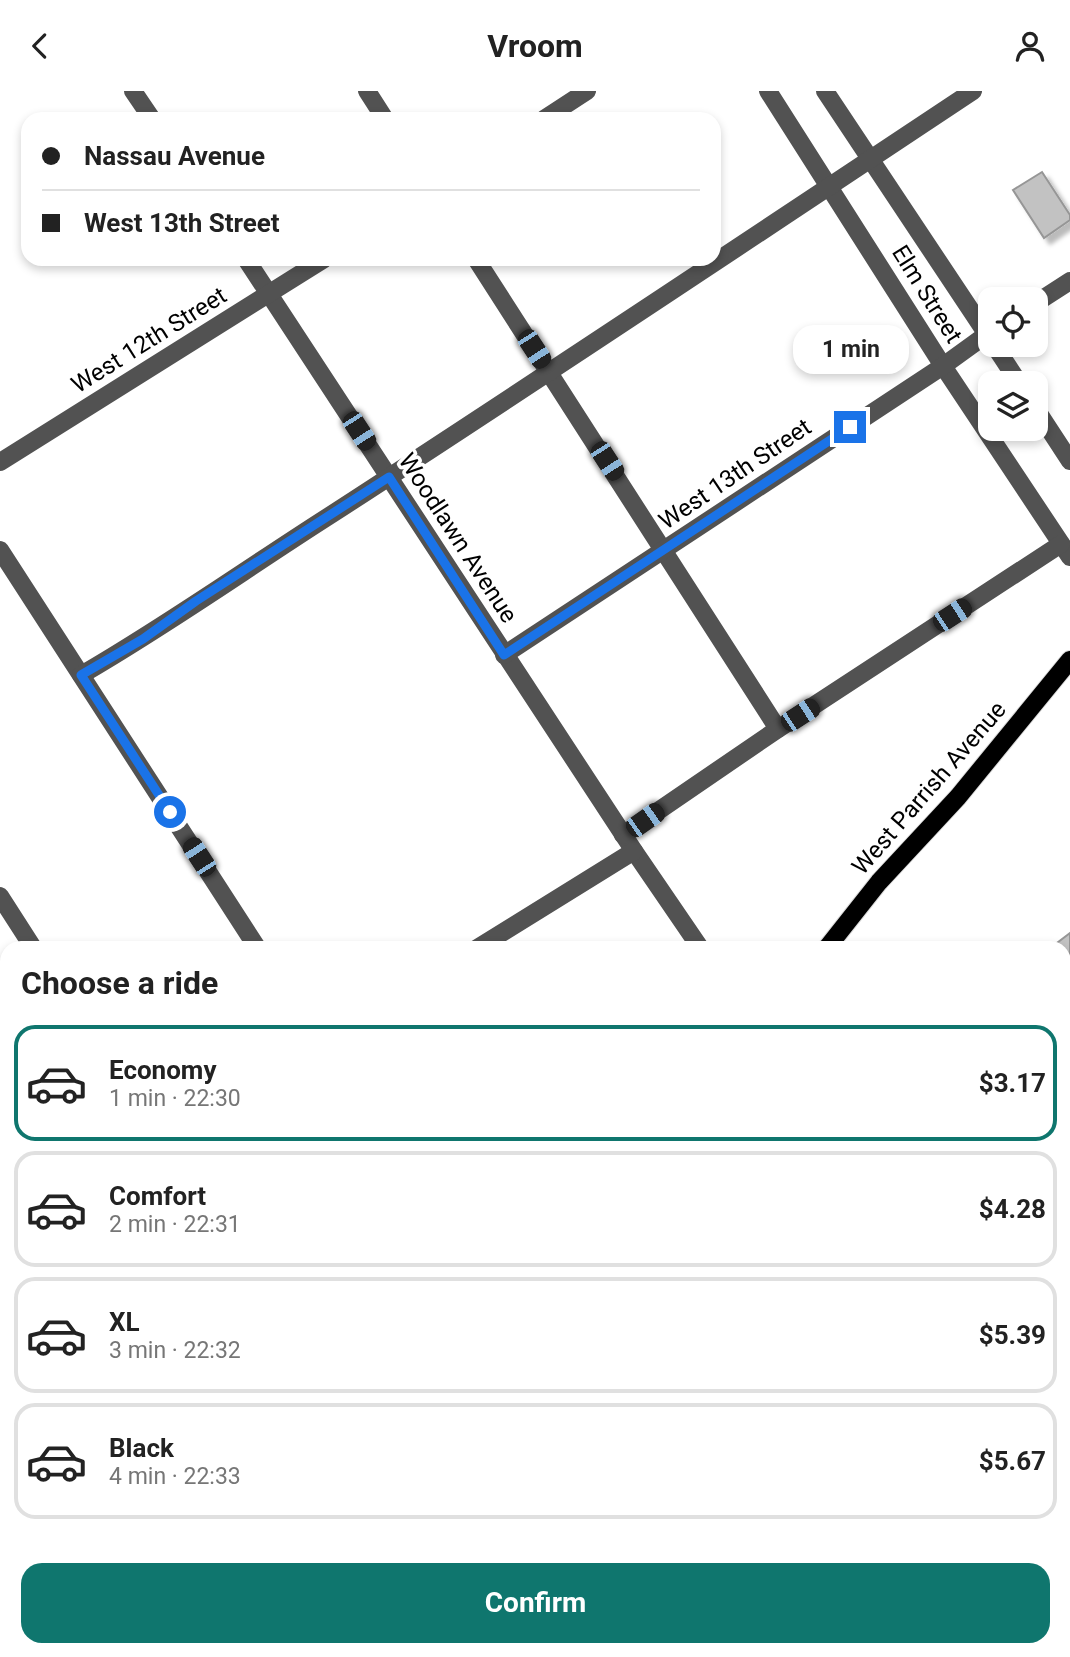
<!DOCTYPE html>
<html lang="en">
<head>
<meta charset="utf-8">
<style>
  :root { --surface:#fff; --page:#f6f6f6; --text:#222; --muted:#767676; --line:#e0e0e0; --accent:#0f766e }
  body { margin:0; font-family:Roboto,sans-serif; background:var(--page); color:var(--text); height:100vh; display:flex; flex-direction:column; font-size:26px; white-space:nowrap }
  * { box-sizing:border-box; margin:0 }
  p { font-size:23px; color:var(--muted) }
  .icon { flex:none; width:38px; height:38px; fill:none; stroke:currentColor; stroke-width:2; stroke-linecap:round; stroke-linejoin:round }
  .map { position:relative; flex:1; overflow:hidden }
  .panel { position:absolute; left:0px; top:850px; width:1071px; height:716px; display:flex; flex-direction:column; background:var(--surface); border-radius:21px 21px 0 0; box-shadow:0 4px 10px #0003 }
  .panel>* { flex:none }
  .hud { position:absolute; left:21px; top:21px; width:700px; height:154px; border-radius:21px; box-shadow:0 4px 10px #0003; display:grid; align-content:center; height:154px; padding:0 21px; background:var(--surface) }
  .tools { position:absolute; left:978px; top:196px; display:grid; gap:14px }
  .tools a { display:grid; place-items:center; width:70px; height:70px; border-radius:14px; background:var(--surface); box-shadow:0 4px 10px #0003; font-size:35px }
  .end { position:absolute; width:32px; height:32px; margin:-16px; border:9px solid #1a73e8; background:#fff; box-shadow:0 0 0 4px #fff }
  .from { border-radius:50% }
  .bubble { position:absolute; height:49px; border-radius:21px; background:var(--surface); box-shadow:0 4px 10px #0003; font-size:23px; font-weight:700; line-height:49px; text-align:center }
  .car { position:absolute; width:21px; height:42px; margin:-21px -10px; border-radius:9px; box-shadow:0 0 5px 2px #0007; background:linear-gradient(#222 24%,#8ab4d8 0 40%,#222 0 76%,#8ab4d8 0 86%,#222 0) }
  .hud b { display:flex; align-items:center; gap:24px; height:66px; font-size:26px }
  .hud b+b { border-top:2px solid var(--line) }
  .hud i { width:18px; height:18px; background:var(--text) }
  ul { padding:0; list-style:none }
  li { display:flex; align-items:center; gap:21px; height:116px; margin:0 14px 10px; padding:0 7px; border:4px solid var(--line); border-radius:21px }
  li div { flex:1 }
  li b { display:block; font-size:26px }
  li em { font-style:normal; font-weight:700 }
  li.current { border-color:var(--accent) }
  li>.icon { width:63px; height:63px; stroke-width:1.5 }
  h2 { padding:0 21px; font-size:32px; line-height:84px }
  .action { display:flex; gap:14px; margin-top:auto; padding:14px 21px }
  .action a { flex:1; height:80px; border-radius:21px; background:var(--accent); color:#fff; font-size:28px; font-weight:700; line-height:80px; text-align:center }
  header { display:flex; justify-content:space-between; align-items:center; height:91px; padding:0 21px; background:var(--surface); font-size:32px; font-weight:700 }
  .map>svg:first-child { display:block }
  .green { fill:#d9d9d9 }
  .building { fill:#c2c2c2; stroke:#969696; stroke-width:2; filter:url(#shadow) }
  .lines { fill:none; stroke-linecap:round; stroke-linejoin:round }
  .major-casing { stroke:#dbdbdb; stroke-width:20 }
  .path { stroke:#747474; stroke-width:4.5; stroke-dasharray:2 3.5; stroke-linecap:butt }
  .minor { stroke:#525252; stroke-width:18 }
  .major { stroke:#000; stroke-width:18 }
  .route { stroke:#1a73e8; stroke-width:9 }
  .labels { text-anchor:middle; stroke-width:7; stroke-linejoin:round; paint-order:stroke }
  .street-label { font-size:24px; fill:#000; stroke:#fff }
</style>
</head>
<body>
<header><svg class="icon" aria-label="back" viewBox="0 0 24 24"><path d="M15 5l-7 7 7 7"/></svg>Vroom<svg class="icon" aria-label="person" viewBox="0 0 24 24"><circle cx="12" cy="8" r="4"/><path d="M4 21q1-7 8-7t8 7"/></svg></header>
<div class="map">
<svg width="1070" height="1566" viewBox="0 0 1070 1566">
  <defs>
    <filter id="shadow"><feDropShadow dx="6" dy="6" stdDeviation="2" flood-color="#0004"/></filter>
  </defs>
  <rect width="100%" height="100%" fill="#fff"/>
  <path class="green" d="M0,1189l7,11v359h188l-6,7h-189z"/>
  <g class="building">
    <path d="M1042,81l28,43v5l-26,18 -31,-48z"/>
    <path d="M1070,842v46l-6,4v-34h-15z"/>
    <path d="M1070,1209v51l-6,6v-51z"/>
    <path d="M1070,1382v54l-6,-5v-43z"/>
    <path d="M995,1559h15l6,7h-29z"/>
  </g>
  <g class="lines">
    <defs>
      <g id="major">
        <path d="M826,858l53,-67 79,-85 112,-137"/>
        <path d="M222,1566l6,-7"/>
      </g>
    </defs>
    <use href="#major" class="major-casing"/>
    <g class="path">
      <path d="M0,1293l7,10"/>
      <path d="M81,1566l2,-7"/>
    </g>
    <g class="minor">
      <path d="M133,0l19,28"/>
      <path d="M367,0l18,28"/>
      <path d="M768,0l175,275 127,191"/>
      <path d="M825,0l165,248"/>
      <path d="M544,28l43,-28"/>
      <path d="M246,168l388,592 67,98"/>
      <path d="M476,168l302,470"/>
      <path d="M1036,212l34,-22"/>
      <path d="M994,254l25,38"/>
      <path d="M1036,318l34,52"/>
      <path d="M0,371l324,-203"/>
      <path d="M0,459l258,399"/>
      <path d="M504,564l439,-289 47,-34"/>
      <path d="M81,584c85,-49 165,-106 248,-159 216,-140 430,-283 644,-425"/>
      <path d="M623,744l155,-106 283,-185"/>
      <path d="M0,805l34,53"/>
      <path d="M476,858l158,-98"/>
      <path d="M0,1170l7,10"/>
      <path d="M1064,1170l6,-7"/>
      <path d="M1064,1521l6,7"/>
      <path d="M695,1559l1,7"/>
    </g>
    <use href="#major" class="major"/>
  </g>
  <g class="lines">
    <path class="route" d="M170,721l-89,-137 62,-36 53,-38 193,-124 115,178 346,-228"/>
  </g>
  <g class="labels">
    <g class="street-label">
      <text transform="translate(927 203) rotate(58)" y="8">Elm Street</text>
      <text transform="translate(149 249) rotate(-32)" y="8">West 12th Street</text>
      <text transform="translate(735 383) rotate(-34)" y="8">West 13th Street</text>
      <text transform="translate(458 447) rotate(57)" y="8">Woodlawn Avenue</text>
      <text transform="translate(929 697) rotate(-49)" y="8">West Parrish Avenue</text>
    </g>
  </g>
</svg>
<div class="tools">
<a><svg class="icon" aria-label="locate" viewBox="0 0 24 24"><circle cx="12" cy="12" r="6"/><path d="M12 2v4M12 18v4M2 12h4M18 12h4"/></svg></a>
<a><svg class="icon" aria-label="layers" viewBox="0 0 24 24"><path d="M12 4l9 5-9 5-9-5zM3 14l9 5 9-5"/></svg></a>
</div>
<i class="end from" style="left:170px;top:721px"></i>
<i class="end" style="left:850px;top:336px"></i>
<div class="bubble" style="left:793px;top:234px;width:116px">1 min</div>
<i class="car" style="left:534px;top:258px;rotate:147deg"></i>
<i class="car" style="left:359px;top:340px;rotate:147deg"></i>
<i class="car" style="left:607px;top:370px;rotate:147deg"></i>
<i class="car" style="left:952px;top:524px;rotate:57deg"></i>
<i class="car" style="left:800px;top:624px;rotate:57deg"></i>
<i class="car" style="left:645px;top:729px;rotate:55deg"></i>
<i class="car" style="left:199px;top:766px;rotate:327deg"></i>
<div class="hud">
<b><i class="from"></i>Nassau Avenue</b>
<b><i></i>West 13th Street</b>
</div>
<section class="panel">
<h2>Choose a ride</h2>
<ul>
<li class="current"><svg class="icon" aria-label="car" viewBox="0 0 24 24"><path d="M5 17H2v-5l4-1 3-4h7l3 4 3 1v5h-3M9 17h6M6 11h13"/><circle cx="7" cy="17" r="2"/><circle cx="17" cy="17" r="2"/></svg><div><b>Economy</b><p>1 min · 22:30</p></div><em>$3.17</em></li>
<li><svg class="icon" aria-label="car" viewBox="0 0 24 24"><path d="M5 17H2v-5l4-1 3-4h7l3 4 3 1v5h-3M9 17h6M6 11h13"/><circle cx="7" cy="17" r="2"/><circle cx="17" cy="17" r="2"/></svg><div><b>Comfort</b><p>2 min · 22:31</p></div><em>$4.28</em></li>
<li><svg class="icon" aria-label="car" viewBox="0 0 24 24"><path d="M5 17H2v-5l4-1 3-4h7l3 4 3 1v5h-3M9 17h6M6 11h13"/><circle cx="7" cy="17" r="2"/><circle cx="17" cy="17" r="2"/></svg><div><b>XL</b><p>3 min · 22:32</p></div><em>$5.39</em></li>
<li><svg class="icon" aria-label="car" viewBox="0 0 24 24"><path d="M5 17H2v-5l4-1 3-4h7l3 4 3 1v5h-3M9 17h6M6 11h13"/><circle cx="7" cy="17" r="2"/><circle cx="17" cy="17" r="2"/></svg><div><b>Black</b><p>4 min · 22:33</p></div><em>$5.67</em></li>
</ul>
<div class="action"><a>Confirm</a></div>
</section>
</div>
</body>
</html>
